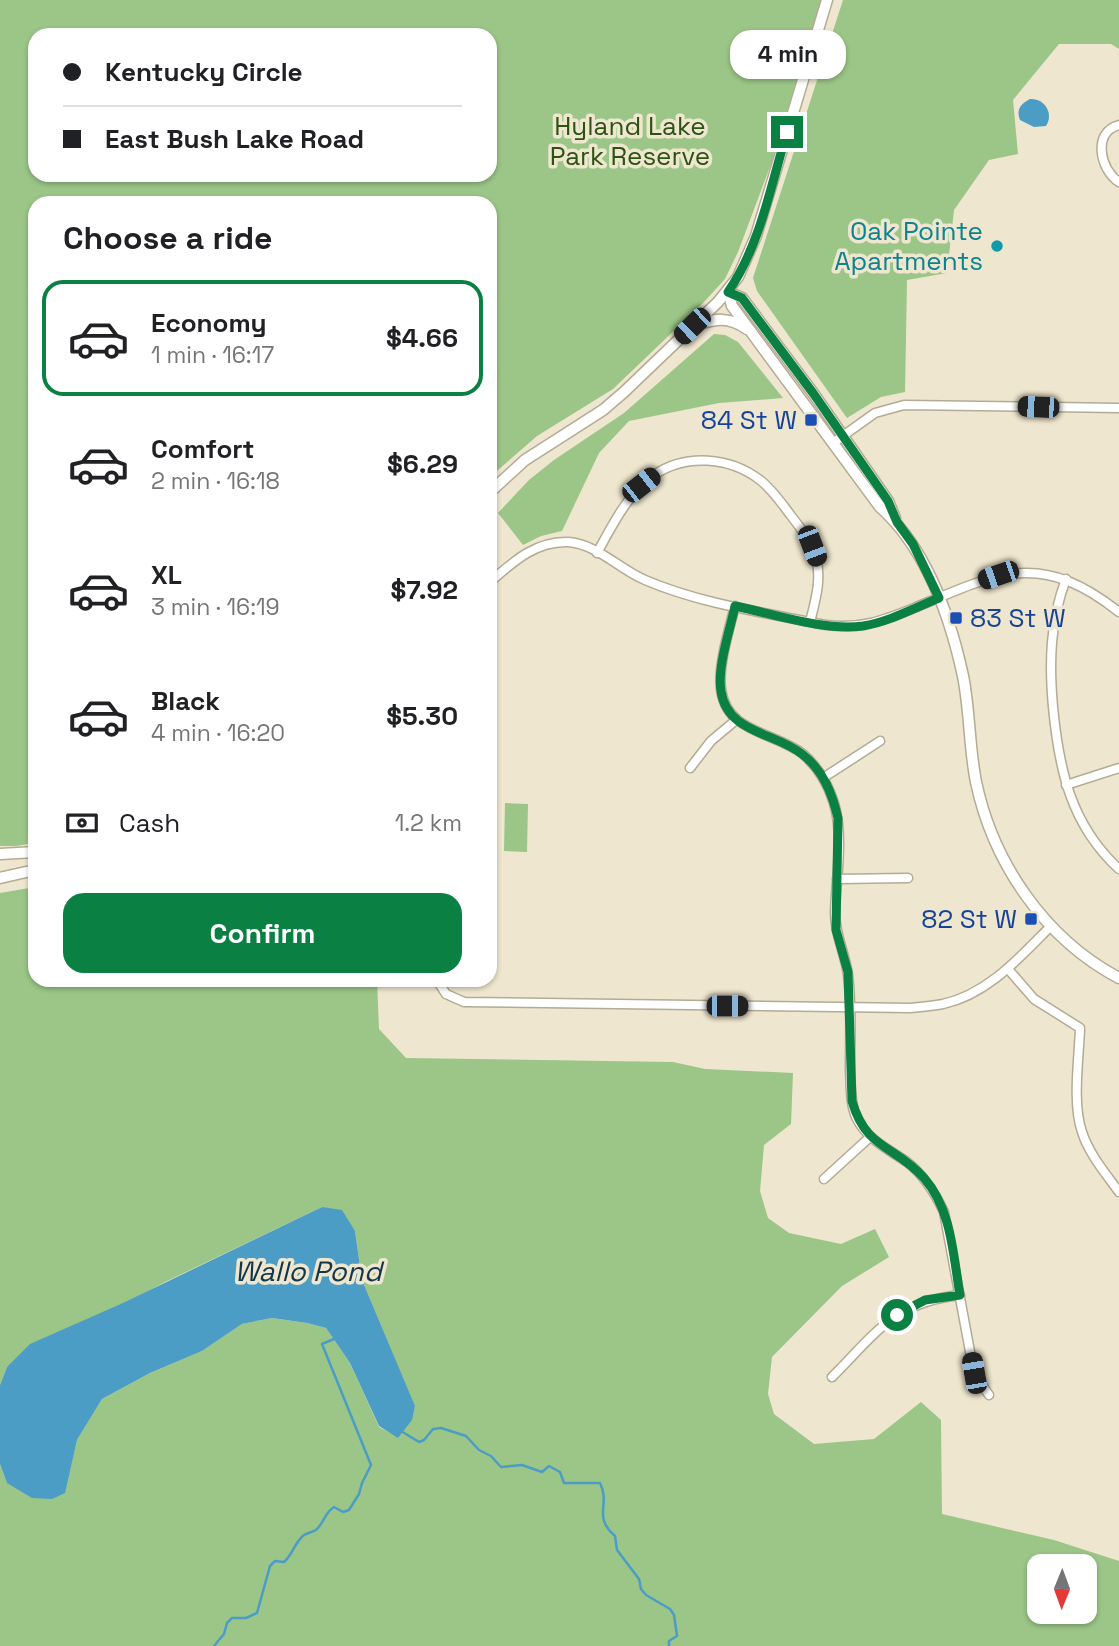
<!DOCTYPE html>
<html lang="en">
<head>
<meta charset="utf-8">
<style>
  :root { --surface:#fff; --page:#f2f2f2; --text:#202124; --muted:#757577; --line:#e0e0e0; --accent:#0b8043 }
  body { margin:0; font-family:"Space Grotesk",sans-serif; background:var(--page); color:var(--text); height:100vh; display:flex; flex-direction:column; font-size:26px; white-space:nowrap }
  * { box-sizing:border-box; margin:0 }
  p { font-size:23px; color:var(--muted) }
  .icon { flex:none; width:38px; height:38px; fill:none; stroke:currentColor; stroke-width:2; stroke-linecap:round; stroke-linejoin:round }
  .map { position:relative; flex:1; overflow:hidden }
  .panel { position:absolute; left:28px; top:196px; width:469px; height:791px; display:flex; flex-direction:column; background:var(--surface); border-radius:21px; box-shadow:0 2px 5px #0004 }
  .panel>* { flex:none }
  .guide { position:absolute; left:28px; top:28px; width:469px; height:154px; border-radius:21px; box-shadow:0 2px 5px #0004; display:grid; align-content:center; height:154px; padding:0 35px; background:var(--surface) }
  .needle { width:46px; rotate:181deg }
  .fabs { position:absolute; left:1027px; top:1554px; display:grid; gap:14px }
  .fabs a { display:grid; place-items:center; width:70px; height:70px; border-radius:14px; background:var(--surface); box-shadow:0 2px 5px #0004; font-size:35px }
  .end { position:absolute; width:32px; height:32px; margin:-16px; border:9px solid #0b8043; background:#fff; box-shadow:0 0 0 4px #fff }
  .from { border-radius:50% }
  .bubble { position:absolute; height:49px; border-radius:21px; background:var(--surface); box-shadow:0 2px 5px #0004; font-size:23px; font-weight:700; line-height:49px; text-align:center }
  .car { position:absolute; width:21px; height:42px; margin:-21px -10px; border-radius:9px; box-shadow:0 0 5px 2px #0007; background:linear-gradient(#222 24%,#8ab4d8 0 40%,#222 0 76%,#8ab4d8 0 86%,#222 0) }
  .guide b { display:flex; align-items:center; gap:24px; height:66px; font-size:26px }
  .guide b+b { border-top:2px solid var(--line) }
  .guide i { width:18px; height:18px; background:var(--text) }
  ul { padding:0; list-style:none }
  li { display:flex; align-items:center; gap:21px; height:116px; margin:0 14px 10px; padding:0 21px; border:4px solid transparent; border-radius:21px }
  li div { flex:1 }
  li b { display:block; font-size:26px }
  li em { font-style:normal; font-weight:700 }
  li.on { border-color:var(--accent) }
  li>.icon { width:63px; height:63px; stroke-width:1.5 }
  h2 { padding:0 35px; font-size:32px; line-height:84px }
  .pay { display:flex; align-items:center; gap:18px; height:77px; padding:0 35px; font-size:26px }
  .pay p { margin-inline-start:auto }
  .button { display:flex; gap:14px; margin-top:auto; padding:14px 35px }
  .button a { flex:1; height:80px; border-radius:21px; background:var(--accent); color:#fff; font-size:28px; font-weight:700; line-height:80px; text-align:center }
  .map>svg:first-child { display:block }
  .green { fill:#9bc687; fill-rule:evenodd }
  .water { fill:#4c9dc5 }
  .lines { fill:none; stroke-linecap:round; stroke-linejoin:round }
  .stream { stroke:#4c9dc5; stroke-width:2.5 }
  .minor-casing { stroke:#b3ab94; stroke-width:11 }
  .tertiary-casing { stroke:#b3ab94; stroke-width:13 }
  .minor { stroke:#fff; stroke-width:8 }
  .tertiary { stroke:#fff; stroke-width:10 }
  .route { stroke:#0b8043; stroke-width:9 }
  .culture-dot { fill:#0f9aa8; stroke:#eee6ce; stroke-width:2.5 }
  .transit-dot { fill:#1a4fb4; stroke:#eee6ce; stroke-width:2.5 }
  .labels { text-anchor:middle; stroke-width:7; stroke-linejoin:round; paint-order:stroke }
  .park-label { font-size:26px; fill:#2b5312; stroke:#eee6ce }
  .culture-label { font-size:26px; fill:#0d838f; stroke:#eee6ce; text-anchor:end }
  .transit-label { font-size:26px; fill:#164399; stroke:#eee6ce; text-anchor:end }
  .water-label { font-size:28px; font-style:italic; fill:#133749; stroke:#eee6ce }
</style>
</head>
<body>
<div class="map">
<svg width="1119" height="1646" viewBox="0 0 1119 1646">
  <rect width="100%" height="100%" fill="#eee6ce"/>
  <g class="green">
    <path d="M0,0h821l-50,164 -33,88 -13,27 -21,23 -91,87 -76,47 -47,41v-274h-455v640l-19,3h-16zM35,35h455v140h-455z"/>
    <path d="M843,0h276v49l-8,-5h-52l-46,56 5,54 -29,6 -35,50 -7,63 -40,7 -2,112 -24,5 -34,21 -90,-127 -4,-13z"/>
    <path d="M714,334l11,1 13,7 45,56 -64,5 -90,18 -30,32 -37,78 -21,5 -18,9 -25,-32 31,-33 25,-20 70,-47z"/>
    <path d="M505,803l23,1 -1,48 -23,-1z"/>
    <path d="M35,887v93h342l2,49 27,29 267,4 32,7 88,4 -2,51 -27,21 -4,46 8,27 21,15 52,11 34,-15 14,28 -47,29 -70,71 -4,37 6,20 40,30 60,-5 47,-37 20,18 1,94 112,26 65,21v85h-1119v-182l7,19 57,10 13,-53 25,-41 48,-26 52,-22 40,-27 30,-6 35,5 19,5 24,35 29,64 19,10 17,-30 -53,-127 -7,-49 -33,-24 -157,75 -158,85 -7,18v-492zM1040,1566h45v46h-45z"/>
  </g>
  <g class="water">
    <path d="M1030,99c15,-1 24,15 16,27l-12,1 -14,-7c-4,-10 0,-16 10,-21z"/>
    <path d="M322,1207l20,3 13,21 7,49 53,126 -3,14 -14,18 -19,-12 -29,-63 -24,-35 -19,-5 -35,-5 -30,6 -40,27 -52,22 -48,26 -25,41 -12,53 -13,6 -20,-1 -25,-15 -7,-19v-79l7,-18 23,-23 93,-41z"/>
  </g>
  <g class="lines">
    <g class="stream">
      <path d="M401,1431l18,11 5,-2 9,-11 8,-1 25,8 13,14 12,6 10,11 21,-2 20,7 7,-6 11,6 4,11h36c11,22 -8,33 15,53l2,14 22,29 2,10 5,6 24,14 4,6 3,21 -8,5v5"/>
      <path d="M214,1646l10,-12 3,-11 5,-5h14l11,-5 13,-47 5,-5 9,1c8,-7 10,-17 17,-24 3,-5 10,-5 15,-8 8,-7 9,-18 18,-23l9,5 6,-2 10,-16 3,-11 9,-18 -49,-121 12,-5"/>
    </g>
    <defs>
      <g id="minor">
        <path d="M1119,125c-27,7 -19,45 0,57"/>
        <path d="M833,443l42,-30 29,-8 215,3"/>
        <path d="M597,553c15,-27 31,-60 57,-78 32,-22 76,-18 106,5 13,10 22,24 32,37 9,12 20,25 24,41 6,21 -1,44 -6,64"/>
        <path d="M1066,579c-16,42 -17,84 -13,128 6,63 18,118 66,162"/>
        <path d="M490,582c23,-20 45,-41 78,-40 29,2 51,27 77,38 56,24 121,33 181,45 35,4 56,-4 88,-17 84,-35 125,-59 205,4"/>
        <path d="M735,606c-6,24 -17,59 -14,83 5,44 54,43 82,65 15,13 25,30 31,49 10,34 2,75 1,110 0,22 10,40 13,62 4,31 2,64 2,95 1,16 0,33 6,47 11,23 31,31 51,45 17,13 28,31 37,50l30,161 15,22"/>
        <path d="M690,768l21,-27 25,-21"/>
        <path d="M823,778l57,-37"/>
        <path d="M1066,785l53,-17"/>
        <path d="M837,879l71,-1"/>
        <path d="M1008,969l26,30 46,29c-1,31 -8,75 2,104 7,22 24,42 37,60"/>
        <path d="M437,980l9,14 18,8 446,6c11,-1 22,-2 33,-4 45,-10 77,-47 108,-78"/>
        <path d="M824,1179l46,-42"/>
        <path d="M832,1377c43,-43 62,-75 128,-82"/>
      </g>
      <g id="tertiary">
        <path d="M728,292l4,14 148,201c47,42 70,109 83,169 7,35 6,71 13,106 17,81 69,157 143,196"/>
        <path d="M728,292l14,6 71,95 75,108 7,17"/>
        <path d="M695,325c21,-6 33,-9 52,4"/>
        <path d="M490,492l35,-32 78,-50 21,-18 94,-90 20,-25 18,-41 71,-236"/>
        <path d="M0,854l35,-2"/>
        <path d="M0,878l35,-8"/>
      </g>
    </defs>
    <use href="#minor" class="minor-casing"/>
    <use href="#tertiary" class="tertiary-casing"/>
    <use href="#minor" class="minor"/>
    <use href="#tertiary" class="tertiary"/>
  </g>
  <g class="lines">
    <path class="route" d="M787,132c-16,53 -27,114 -59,160l14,6 71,95 75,108 9,21 16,22 26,54c-25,10 -50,24 -76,28 -40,5 -89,-12 -128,-20 -5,24 -18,61 -14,85 6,42 53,41 81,63 21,16 30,39 36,64l-2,112 12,42 4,129c14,49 43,44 72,77 28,32 29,77 36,117l-35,5 -28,15"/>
  </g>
  <circle class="culture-dot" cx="997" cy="246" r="7"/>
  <g class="transit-dot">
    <rect x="804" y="413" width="14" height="14" rx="3.5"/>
    <rect x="949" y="611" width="14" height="14" rx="3.5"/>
    <rect x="1024" y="912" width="14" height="14" rx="3.5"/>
  </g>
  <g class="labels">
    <g class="park-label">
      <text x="630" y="135">Hyland Lake<tspan x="630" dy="30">Park Reserve</tspan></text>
    </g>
    <g class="culture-label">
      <text x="983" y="240">Oak Pointe<tspan x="983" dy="30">Apartments</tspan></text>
    </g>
    <g class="transit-label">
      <text x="797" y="429">84 St W</text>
      <text x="970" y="627" text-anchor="start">83 St W</text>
      <text x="1017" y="928">82 St W</text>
    </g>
    <g class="water-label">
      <text x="308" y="1281">Wallo Pond</text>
    </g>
  </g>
</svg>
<div class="fabs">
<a><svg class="needle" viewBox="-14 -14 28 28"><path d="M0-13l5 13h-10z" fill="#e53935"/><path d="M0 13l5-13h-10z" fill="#757577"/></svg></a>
</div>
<i class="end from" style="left:897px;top:1315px"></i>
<i class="end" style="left:787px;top:132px"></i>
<div class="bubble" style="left:730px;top:30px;width:116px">4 min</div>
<i class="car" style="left:692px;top:326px;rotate:226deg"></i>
<i class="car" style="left:1038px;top:407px;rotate:272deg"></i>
<i class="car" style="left:641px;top:485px;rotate:52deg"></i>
<i class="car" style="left:812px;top:546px;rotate:159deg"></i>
<i class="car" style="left:998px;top:575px;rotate:251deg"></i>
<i class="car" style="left:727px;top:1006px;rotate:90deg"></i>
<i class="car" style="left:974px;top:1373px;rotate:350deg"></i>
<div class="guide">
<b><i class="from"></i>Kentucky Circle</b>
<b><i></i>East Bush Lake Road</b>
</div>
<section class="panel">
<h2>Choose a ride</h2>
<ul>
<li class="on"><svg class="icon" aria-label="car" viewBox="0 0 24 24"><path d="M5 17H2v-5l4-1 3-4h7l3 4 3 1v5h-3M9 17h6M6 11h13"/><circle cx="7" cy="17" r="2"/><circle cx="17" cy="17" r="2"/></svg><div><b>Economy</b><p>1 min · 16:17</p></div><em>$4.66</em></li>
<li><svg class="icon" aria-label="car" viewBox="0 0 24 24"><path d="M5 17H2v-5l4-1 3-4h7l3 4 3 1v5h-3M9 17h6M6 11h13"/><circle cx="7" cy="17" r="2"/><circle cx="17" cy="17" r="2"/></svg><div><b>Comfort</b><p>2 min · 16:18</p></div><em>$6.29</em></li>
<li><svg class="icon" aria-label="car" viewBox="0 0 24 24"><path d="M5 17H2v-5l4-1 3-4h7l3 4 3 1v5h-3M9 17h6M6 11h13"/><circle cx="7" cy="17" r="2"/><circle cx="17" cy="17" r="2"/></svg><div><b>XL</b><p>3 min · 16:19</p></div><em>$7.92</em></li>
<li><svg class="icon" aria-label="car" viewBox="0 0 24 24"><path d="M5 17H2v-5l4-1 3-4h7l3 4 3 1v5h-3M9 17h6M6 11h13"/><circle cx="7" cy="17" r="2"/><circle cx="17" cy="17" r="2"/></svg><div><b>Black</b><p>4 min · 16:20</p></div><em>$5.30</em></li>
</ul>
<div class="pay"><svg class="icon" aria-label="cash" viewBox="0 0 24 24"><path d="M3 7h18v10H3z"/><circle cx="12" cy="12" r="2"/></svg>Cash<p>1.2 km</p></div>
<div class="button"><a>Confirm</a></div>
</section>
</div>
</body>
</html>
